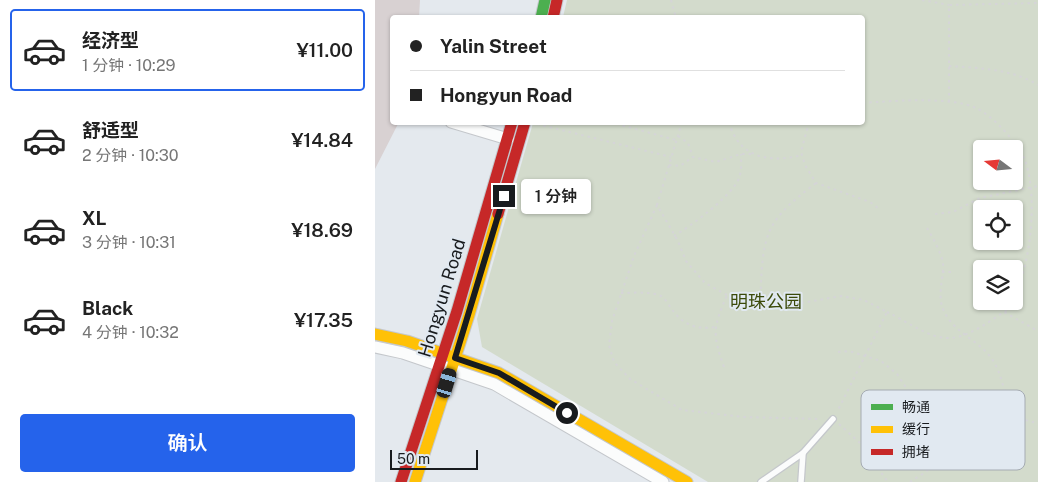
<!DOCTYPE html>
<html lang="zh">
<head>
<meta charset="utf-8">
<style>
  :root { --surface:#fff; --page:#f6f6f6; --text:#222; --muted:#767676; --line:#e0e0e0; --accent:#2563eb }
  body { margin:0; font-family:"Public Sans","Noto Sans SC",sans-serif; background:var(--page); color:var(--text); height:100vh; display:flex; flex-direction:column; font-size:19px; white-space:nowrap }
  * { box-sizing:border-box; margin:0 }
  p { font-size:16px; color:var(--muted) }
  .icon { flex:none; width:28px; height:28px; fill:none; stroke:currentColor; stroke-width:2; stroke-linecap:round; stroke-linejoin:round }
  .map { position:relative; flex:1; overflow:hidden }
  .details { display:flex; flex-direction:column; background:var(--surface); width:375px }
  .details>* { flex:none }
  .guide { position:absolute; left:15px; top:15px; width:475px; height:110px; border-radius:5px; box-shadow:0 1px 4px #0004; display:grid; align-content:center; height:110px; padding:0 20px; background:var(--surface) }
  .needle { width:32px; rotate:286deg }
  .controls { position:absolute; left:598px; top:140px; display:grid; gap:10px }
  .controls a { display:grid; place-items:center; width:50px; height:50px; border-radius:5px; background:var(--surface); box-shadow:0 1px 4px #0004; font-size:25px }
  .scale { position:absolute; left:15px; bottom:12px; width:88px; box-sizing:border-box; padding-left:5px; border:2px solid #181b1e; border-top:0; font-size:14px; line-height:18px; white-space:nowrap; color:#181b1e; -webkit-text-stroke:4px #e1e9f1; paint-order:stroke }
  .end { position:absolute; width:22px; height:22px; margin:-11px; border:6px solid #181b1e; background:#fff; box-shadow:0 0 0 2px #fff }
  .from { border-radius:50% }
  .bubble { position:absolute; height:35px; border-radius:5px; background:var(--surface); box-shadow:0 1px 4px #0004; font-size:16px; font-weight:600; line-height:35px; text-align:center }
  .car { position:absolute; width:15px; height:30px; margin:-15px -8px; border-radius:6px; box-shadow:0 0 4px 1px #0007; background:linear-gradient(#222 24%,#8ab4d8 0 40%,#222 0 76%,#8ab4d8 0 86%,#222 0) }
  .guide b { display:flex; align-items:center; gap:18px; height:48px; font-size:19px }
  .guide b+b { border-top:1px solid var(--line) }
  .guide i { width:12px; height:12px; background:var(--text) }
  ul { padding:9px 0 0; list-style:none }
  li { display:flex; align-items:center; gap:15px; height:82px; margin:0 10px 8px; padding:0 10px; border:2px solid transparent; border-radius:5px }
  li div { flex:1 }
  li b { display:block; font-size:19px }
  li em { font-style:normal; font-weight:600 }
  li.active { border-color:var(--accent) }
  li>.icon { width:45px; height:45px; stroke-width:1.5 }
  .primary-button { display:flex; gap:10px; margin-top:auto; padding:10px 20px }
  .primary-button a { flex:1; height:58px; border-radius:5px; background:var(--accent); color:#fff; font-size:20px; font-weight:600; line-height:58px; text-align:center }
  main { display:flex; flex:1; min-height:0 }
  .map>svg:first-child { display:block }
  .green { fill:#d3dbcc; fill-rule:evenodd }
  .building { fill:#d8d1d2 }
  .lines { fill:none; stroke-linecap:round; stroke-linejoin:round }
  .lane-casing { stroke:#c4c7cb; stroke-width:8 }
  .street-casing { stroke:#c4c7cb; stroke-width:13 }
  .fast-casing { stroke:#c4c7cb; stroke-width:13 }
  .slow-casing { stroke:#c4c7cb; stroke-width:13 }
  .jam-casing { stroke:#c4c7cb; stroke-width:13 }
  .path { stroke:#d5d5d7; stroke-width:2; stroke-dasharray:2.5 4; stroke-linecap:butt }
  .lane { stroke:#fbfcfc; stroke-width:5.5 }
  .street { stroke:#fbfcfc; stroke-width:11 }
  .fast { stroke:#4caf50; stroke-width:11 }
  .slow { stroke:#ffc107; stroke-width:11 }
  .jam { stroke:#c62828; stroke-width:11 }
  .route { stroke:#181b1e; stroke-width:6 }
  .labels { text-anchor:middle; stroke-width:4; stroke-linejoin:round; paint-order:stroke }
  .street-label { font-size:18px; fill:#181b1e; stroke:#e1e9f1 }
  .park-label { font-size:18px; fill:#3b4a0a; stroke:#e1e9f1 }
  .key { fill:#e1e9f1; stroke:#a5abb2; stroke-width:1 }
  .key-label { font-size:14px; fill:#181b1e }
</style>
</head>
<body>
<main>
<section class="details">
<ul>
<li class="active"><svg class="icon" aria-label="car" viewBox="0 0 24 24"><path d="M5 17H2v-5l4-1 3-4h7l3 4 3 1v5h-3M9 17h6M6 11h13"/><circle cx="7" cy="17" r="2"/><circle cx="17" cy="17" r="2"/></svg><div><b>经济型</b><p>1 分钟 · 10:29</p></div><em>¥11.00</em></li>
<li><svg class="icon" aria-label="car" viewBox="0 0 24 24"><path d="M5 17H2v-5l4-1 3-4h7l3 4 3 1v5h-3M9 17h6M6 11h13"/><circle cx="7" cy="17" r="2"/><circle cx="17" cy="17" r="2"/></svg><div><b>舒适型</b><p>2 分钟 · 10:30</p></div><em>¥14.84</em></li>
<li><svg class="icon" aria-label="car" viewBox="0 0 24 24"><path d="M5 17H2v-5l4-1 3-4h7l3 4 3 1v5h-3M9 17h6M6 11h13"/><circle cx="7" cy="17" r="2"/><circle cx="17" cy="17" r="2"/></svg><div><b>XL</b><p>3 分钟 · 10:31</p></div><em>¥18.69</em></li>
<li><svg class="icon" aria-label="car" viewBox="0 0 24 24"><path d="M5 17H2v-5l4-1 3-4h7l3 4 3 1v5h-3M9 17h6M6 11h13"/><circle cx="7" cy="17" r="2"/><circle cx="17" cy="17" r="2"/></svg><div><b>Black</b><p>4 分钟 · 10:32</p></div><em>¥17.35</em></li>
</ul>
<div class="primary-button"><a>确认</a></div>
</section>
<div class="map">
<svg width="663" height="482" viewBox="0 0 663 482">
  <rect width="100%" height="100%" fill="#e4e9ee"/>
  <path class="green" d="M192,0h471v482h-330l-226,-135 -5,-28 56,-196 330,-1v-104l-300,-1zM606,149h33v32h-33zM606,209h33v32h-33zM606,269h33v32h-33z"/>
  <path class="building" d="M0,0h45l-1,18h-26v104h6l-24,47z"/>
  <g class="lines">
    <defs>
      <g id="lane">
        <path d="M386,482l42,-29 30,-34"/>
        <path d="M426,482l2,-29"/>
      </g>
      <g id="street">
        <path d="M76,122l57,17"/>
        <path d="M0,347l28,6 91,31 169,98"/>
      </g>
      <path id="fast" d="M166,18l4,-18"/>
      <g id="slow">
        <path d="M0,334l32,7 92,32 188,109"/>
        <path d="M40,482l54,-167 29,-101"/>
      </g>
      <g id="jam">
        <path d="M178,18l4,-18"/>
        <path d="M123,214l27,-92"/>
        <path d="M26,482l56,-171 55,-189"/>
      </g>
    </defs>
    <use href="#lane" class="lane-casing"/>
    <use href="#street" class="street-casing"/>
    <use href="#fast" class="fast-casing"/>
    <use href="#slow" class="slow-casing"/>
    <use href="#jam" class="jam-casing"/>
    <g class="path">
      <path d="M296,0l5,18"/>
      <path d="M547,0l27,5"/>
      <path d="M574,66c30,2 63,3 89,19"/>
      <path d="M574,102v-97l89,-2"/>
      <path d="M488,103c28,-2 87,-7 113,5 16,7 42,35 49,52 13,37 6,102 -11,137"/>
      <path d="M235,122l66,18"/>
      <path d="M307,122l-25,83 21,36 8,20 19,22 22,12 29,7 35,3 50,-9 23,4 23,12 -50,100"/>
      <path d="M355,122c0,7 4,13 7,18 15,21 42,21 65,15"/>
      <path d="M434,122l-8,30 4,13 11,18 54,19 8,6"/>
      <path d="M162,124l134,33"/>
      <path d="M303,136l10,7 5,14 23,5 25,-8h12"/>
      <path d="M294,165l11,1 13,-9"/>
      <path d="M282,205l-23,51 -22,65 -3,24 5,17 16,17 52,31 62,7 77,2"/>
      <path d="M560,214l18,-2 27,-14 58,-12"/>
      <path d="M552,228c6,10 14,24 16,35 1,15 -6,31 0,46 10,25 40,32 52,55 14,26 6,54 43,59"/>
      <path d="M299,236c17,-10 59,-41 65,-58 3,-8 2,-17 2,-24"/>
      <path d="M567,272h12"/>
      <path d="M246,293c12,0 29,-2 40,3 4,2 7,8 10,12 11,16 24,22 44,19"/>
      <path d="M385,302c2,-24 0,-58 14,-79 10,-16 28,-29 42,-40"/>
      <path d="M512,312c18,8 41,26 61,26 20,0 40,-16 56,-26l34,19"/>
      <path d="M630,312l7,-11"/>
      <path d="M463,352l11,-1 32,10 16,13 10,15 10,9 32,8 21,-7 15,-2 26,13"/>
      <path d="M349,367c-12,-34 -11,-39 3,-72"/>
      <path d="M464,424l21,19 28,39"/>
      <path d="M535,482c7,-5 16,-9 22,-16 13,-15 9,-42 17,-60"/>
    </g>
    <use href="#lane" class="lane"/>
    <use href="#street" class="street"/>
    <use href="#fast" class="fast"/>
    <use href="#slow" class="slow"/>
    <use href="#jam" class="jam"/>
  </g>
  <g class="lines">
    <path class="route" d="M129,196l-49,162 44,15 68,40"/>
  </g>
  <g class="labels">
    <g class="street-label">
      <text transform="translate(67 298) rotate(-73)" y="6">Hongyun Road</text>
    </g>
    <g class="park-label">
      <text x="391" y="308">明珠公园</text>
    </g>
  </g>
  <rect x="486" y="390" width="164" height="80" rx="8" class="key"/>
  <rect x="496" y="404" width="22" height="6" fill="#4caf50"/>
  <rect x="496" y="426" width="22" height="7" fill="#ffc107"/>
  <rect x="496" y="449" width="22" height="6" fill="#c62828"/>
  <g class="key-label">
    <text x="527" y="412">畅通</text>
    <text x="527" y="434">缓行</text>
    <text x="527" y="457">拥堵</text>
  </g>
</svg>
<div class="controls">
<a><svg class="needle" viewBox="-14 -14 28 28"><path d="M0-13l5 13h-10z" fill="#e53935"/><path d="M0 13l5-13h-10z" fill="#767676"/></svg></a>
<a><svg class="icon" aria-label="locate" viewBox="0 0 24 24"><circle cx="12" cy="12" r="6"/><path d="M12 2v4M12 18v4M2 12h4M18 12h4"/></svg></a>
<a><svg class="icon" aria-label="layers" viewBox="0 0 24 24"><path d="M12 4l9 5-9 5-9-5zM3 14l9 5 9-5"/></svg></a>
</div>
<div class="scale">50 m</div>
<i class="end from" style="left:192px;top:413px"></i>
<i class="end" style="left:129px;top:196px"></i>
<div class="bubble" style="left:146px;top:179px;width:70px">1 分钟</div>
<i class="car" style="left:72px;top:383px;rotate:17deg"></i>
<div class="guide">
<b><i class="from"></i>Yalin Street</b>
<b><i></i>Hongyun Road</b>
</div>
</div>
</main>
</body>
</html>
